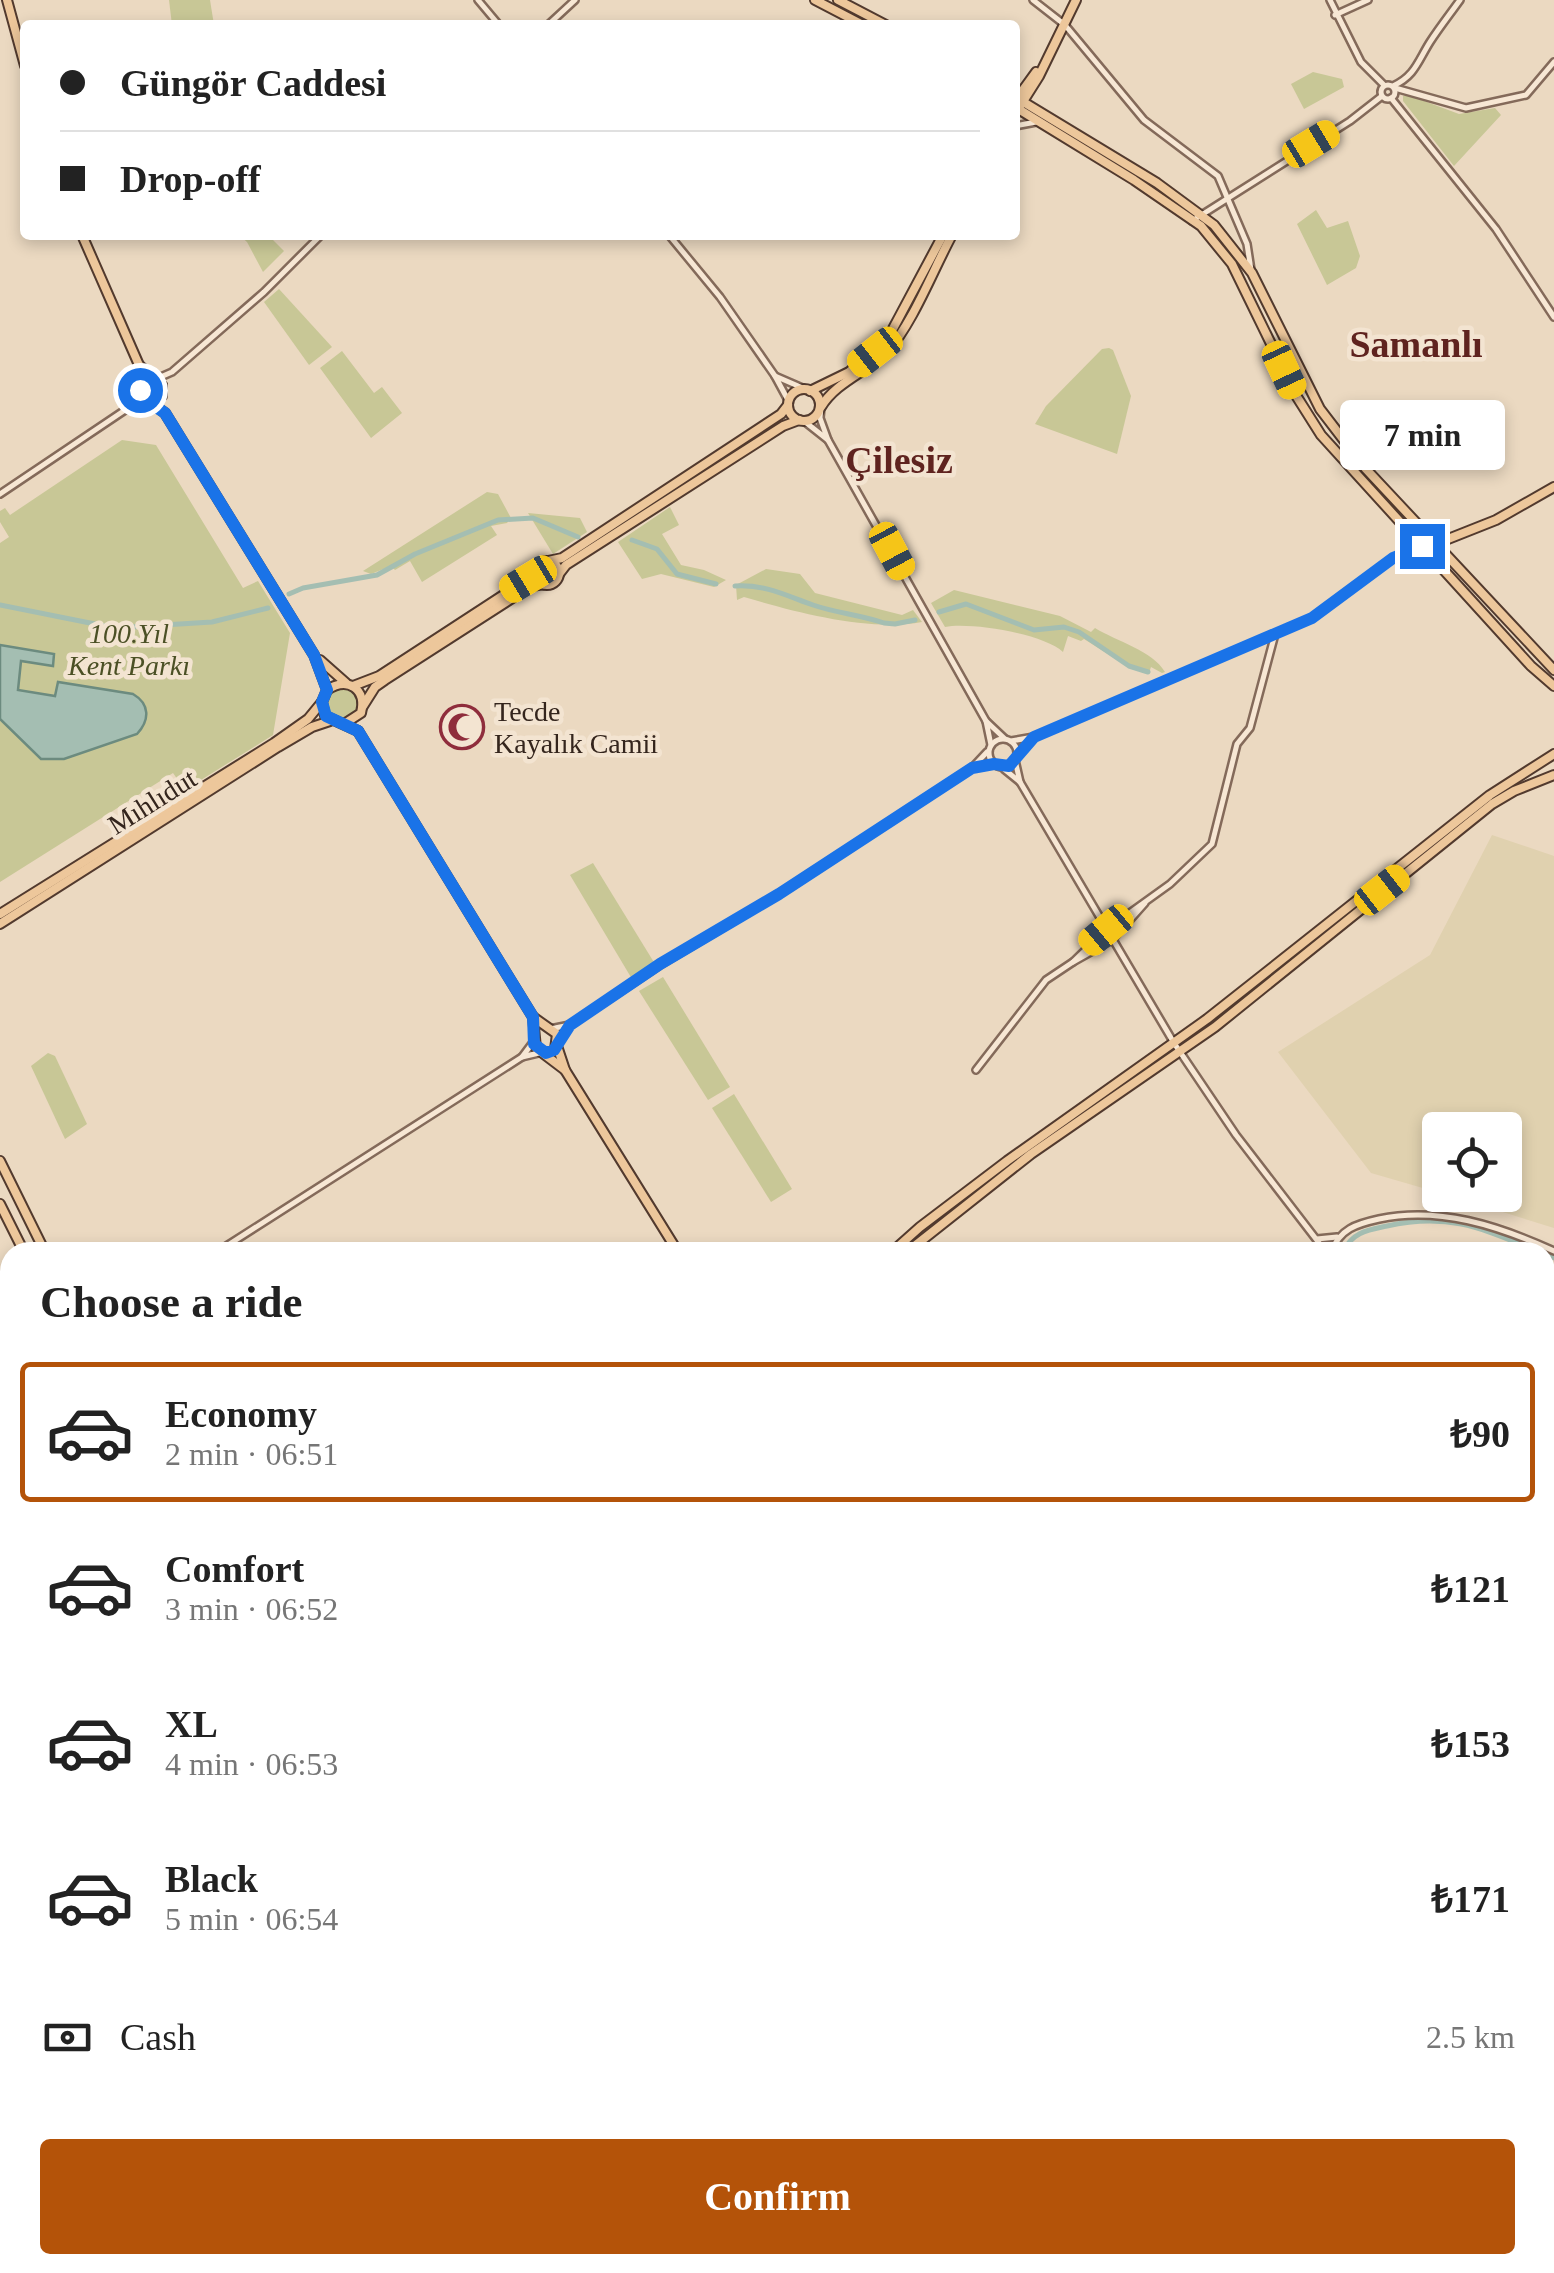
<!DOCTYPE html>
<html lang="en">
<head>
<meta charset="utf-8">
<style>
  :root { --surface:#fff; --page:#f2f2f2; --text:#222; --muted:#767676; --line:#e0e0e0; --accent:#b45309 }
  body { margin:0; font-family:Georgia,serif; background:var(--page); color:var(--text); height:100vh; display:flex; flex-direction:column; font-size:38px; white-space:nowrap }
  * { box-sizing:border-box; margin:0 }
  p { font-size:32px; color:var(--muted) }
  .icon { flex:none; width:55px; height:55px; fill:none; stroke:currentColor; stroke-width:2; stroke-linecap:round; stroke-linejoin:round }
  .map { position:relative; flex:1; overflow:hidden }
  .side { position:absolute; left:0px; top:1242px; width:1555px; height:1032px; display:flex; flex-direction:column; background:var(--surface); border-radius:30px 30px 0 0; box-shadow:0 5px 15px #0003 }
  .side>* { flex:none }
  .guide { position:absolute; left:20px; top:20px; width:1000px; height:220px; border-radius:10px; box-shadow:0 5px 15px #0003; display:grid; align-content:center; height:220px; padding:0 40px; background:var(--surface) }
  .buttons { position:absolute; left:1422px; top:1112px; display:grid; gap:20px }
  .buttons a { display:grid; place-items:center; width:100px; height:100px; border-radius:10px; background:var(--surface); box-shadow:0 5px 15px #0003; font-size:50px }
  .end { position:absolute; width:45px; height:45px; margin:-22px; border:12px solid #1a73e8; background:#fff; box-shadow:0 0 0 5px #fff }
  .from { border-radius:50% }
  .bubble { position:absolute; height:70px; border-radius:10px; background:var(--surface); box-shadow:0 5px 15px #0003; font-size:32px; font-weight:700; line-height:70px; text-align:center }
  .car { position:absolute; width:30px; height:60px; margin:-30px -15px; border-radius:12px; box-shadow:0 0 8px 2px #0007; background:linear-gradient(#f5c518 24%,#345 0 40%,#f5c518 0 76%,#345 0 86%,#f5c518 0) }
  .guide b { display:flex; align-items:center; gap:35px; height:95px; font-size:38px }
  .guide b+b { border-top:2px solid var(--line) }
  .guide i { width:25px; height:25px; background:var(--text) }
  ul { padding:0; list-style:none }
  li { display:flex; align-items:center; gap:30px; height:140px; margin:0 20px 15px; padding:0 20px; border:5px solid transparent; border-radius:10px }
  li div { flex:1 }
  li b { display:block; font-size:38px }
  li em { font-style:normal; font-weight:700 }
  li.selected { border-color:var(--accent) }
  li>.icon { width:90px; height:90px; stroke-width:1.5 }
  h2 { padding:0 40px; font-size:45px; line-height:120px }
  .pay { display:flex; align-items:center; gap:25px; height:110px; padding:0 40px; font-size:38px }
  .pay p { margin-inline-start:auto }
  .action { display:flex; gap:20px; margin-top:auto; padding:20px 40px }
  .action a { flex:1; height:115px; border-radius:10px; background:var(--accent); color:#fff; font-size:40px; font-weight:700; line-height:115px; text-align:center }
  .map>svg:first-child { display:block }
  .farmland { fill:#e0d1af }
  .green { fill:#c8c796 }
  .water { fill:#a4beb2; stroke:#6c8b7f; stroke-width:2.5 }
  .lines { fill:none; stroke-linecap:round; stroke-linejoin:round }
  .canal { stroke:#a4beb2; stroke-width:5 }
  .minor-casing { stroke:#846a5a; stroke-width:10 }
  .major-casing { stroke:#523a2e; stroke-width:12 }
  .minor { stroke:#f7e7d4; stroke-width:5 }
  .major { stroke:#edc79b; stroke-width:8 }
  .route { stroke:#1a73e8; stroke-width:12 }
  .labels { text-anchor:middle; stroke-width:9; stroke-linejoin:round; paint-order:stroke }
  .park-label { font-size:28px; font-style:italic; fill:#4b5025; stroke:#f3e4d1 }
  .poi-label { font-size:28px; fill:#34251d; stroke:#f3e4d1; text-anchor:start }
  .street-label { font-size:28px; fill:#34251d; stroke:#f3e4d1 }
  .district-label { font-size:38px; font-weight:bold; fill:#5f231f; stroke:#f3e4d1 }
</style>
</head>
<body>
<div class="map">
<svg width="1554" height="2273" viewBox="0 0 1554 2273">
  <rect width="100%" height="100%" fill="#ebd9c1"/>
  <g class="farmland">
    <path d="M1492,835l62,21v372l-106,-33h57v-65h-65v63l-69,-20 -93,-121 152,-97z"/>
    <path d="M0,1372l10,19v625l-10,11z"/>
  </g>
  <g class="green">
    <path d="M169,0h41l4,25h-42z"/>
    <path d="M1313,72l29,7 2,8 -40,22 -13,-25z"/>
    <path d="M1408,95l51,19 36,-6 6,7 -47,51 -51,-65v-5z"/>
    <path d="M1316,210l11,18 21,-7 12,35 -4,12 -29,17 -30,-61z"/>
    <path d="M239,235h29l16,16 -21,21 -16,-30z"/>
    <path d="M279,289l53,58 -23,18 -45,-63z"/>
    <path d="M1109,348l4,2 18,46 -14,58 -82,-30 11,-18 56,-57z"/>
    <path d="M342,351l32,42 8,-6 20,26 -31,25 -51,-70z"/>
    <path d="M122,440l34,5 87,143 15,-7 32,52 -17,102 -88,55 -12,-17 -173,109v-339l9,-6 -9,-15v-11l5,-3 5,7z"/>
    <path d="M487,492l11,2 13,24 -4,5 -16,3 6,9 -75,47 -12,-21 -15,9 -4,-4 -20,8 -8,-3z"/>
    <path d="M670,507l9,18 -17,9 19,31 23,5 22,10 -12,7 -53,-13 -19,5 -24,-37z"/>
    <path d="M528,513l52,5 7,14 -34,22z"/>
    <path d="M766,569l34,5 15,19 87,22 11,-5 9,12c-53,10 -127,-10 -178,-25l-7,3 -1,-15z"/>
    <path d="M954,590l106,26 31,16 4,-4c21,13 58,23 70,44l-3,1 -11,-6 -2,6 -19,-5 -46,-29 -3,2 -13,-5 -5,16c-19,-18 -92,-30 -118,-25l-14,-24z"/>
    <circle cx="343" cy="703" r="16"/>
    <path d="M593,863l62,101 -23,15 -62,-104z"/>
    <path d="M663,977l67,110 -22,13 -69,-109z"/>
    <path d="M48,1053l7,3 32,68 -22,15 -34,-73z"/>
    <path d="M734,1094l58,95 -21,13 -59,-94z"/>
  </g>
  <path class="water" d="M0,645l54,9 -1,12 -32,-5 -3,29 37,6 3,-14 75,12c17,10 17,26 4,40l-73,25h-23l-41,-40z"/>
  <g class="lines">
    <g class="canal">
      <path d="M632,540l25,9 20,25 39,10"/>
      <path d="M735,586c30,-2 52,10 78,19 23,8 48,10 71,18l11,1 20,-4"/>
      <path d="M289,594l14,-6 74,-13 38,-21 83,-34 35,-2 45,19"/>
      <path d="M0,605l115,23 97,-6 56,-14"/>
      <path d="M939,612l27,-8 68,26 30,-3 15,5 50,34 19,6"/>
      <path d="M1343,1252c9,-20 25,-22 44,-26 63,-14 96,3 153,26"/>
      <path d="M1545,1255l9,3"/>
    </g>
    <defs>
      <g id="minor">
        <path d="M478,0l21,25"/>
        <path d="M1033,0l32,25 79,95 74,56 29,68 4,26"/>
        <path d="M1330,0l31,62 23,23"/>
        <path d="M1335,15l33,-15"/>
        <path d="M548,25l27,-25"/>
        <circle cx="1388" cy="92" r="7"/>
        <path d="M1393,86c22,-10 25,-25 37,-44 9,-14 20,-28 30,-42"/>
        <path d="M1395,88l71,20 60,-13 28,-33"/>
        <path d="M1391,98l105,131 58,88"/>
        <path d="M1015,126l21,-4"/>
        <path d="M1192,221l158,-100 32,-25"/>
        <path d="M669,235l51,62 55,79"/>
        <path d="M156,379l16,-7 92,-80 57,-57"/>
        <path d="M788,400l-13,-24 30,13"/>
        <path d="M804,421l24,19 -8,-22 1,-11"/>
        <path d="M828,440l158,281"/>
        <path d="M0,494l131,-88 14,-6"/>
        <path d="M1034,737l278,-119 81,-60 41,-14"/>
        <circle cx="1003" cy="753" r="14"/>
        <path d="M1011,741l23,-4 -15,16"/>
        <path d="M991,745l-5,-24 18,17"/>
        <path d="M987,752l-15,16 21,-5"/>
        <path d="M1004,769l16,13 -5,-22"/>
        <path d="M1020,782l154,261 62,92 90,117"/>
        <path d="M1145,903l-33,37 -39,22 33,-32 64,-46 42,-40 25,-100 13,-16 25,-94"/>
        <path d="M570,1025l90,-60 119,-71 193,-126"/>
        <path d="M550,1029l20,-4 -12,18"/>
        <path d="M534,1041l-12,16 21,-5"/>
        <path d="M976,1070l70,-90 27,-18"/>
        <path d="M1317,1239l20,-2"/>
        <path d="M217,1252l305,-195"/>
        <path d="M1331,1252c9,-23 25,-28 48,-33 60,-13 120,7 175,32"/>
        <path d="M0,1986l10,-14"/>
        <path d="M5,2273l7,-8"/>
      </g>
      <g id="major">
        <path d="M7,0l18,66"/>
        <path d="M815,0l48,25"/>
        <path d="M838,0l48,25"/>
        <path d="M1015,97l142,86 57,42 38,48 68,136 46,60 188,201"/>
        <path d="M1015,101l21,-29"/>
        <path d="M1015,107l119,73 67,46 31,38 65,133 24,38 210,231 23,20"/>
        <path d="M1015,114l24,-38 37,-76"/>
        <path d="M82,235l57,130 4,32 22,16 149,242 13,35 -5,12 3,14 33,15"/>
        <path d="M139,365l23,20v11l-9,6"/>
        <circle cx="804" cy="405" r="16"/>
        <path d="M810,391l39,-19 39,-34 55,-103"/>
        <path d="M821,407c15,-25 46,-35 66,-55 26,-29 46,-82 65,-117"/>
        <path d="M1438,543l58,-23 58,-33"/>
        <path d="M548,561l14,-3 219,-144 7,-9"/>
        <circle cx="547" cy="573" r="12"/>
        <path d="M559,574l7,-9 217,-139 16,-6"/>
        <path d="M320,660l26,23"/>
        <path d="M353,686l26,-10 149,-97 8,-10"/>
        <path d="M327,690c21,-14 40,-1 34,23l-17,11"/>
        <path d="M363,706l12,-19 10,-7 146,-94 14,-2"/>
        <path d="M358,731l175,286 3,31 29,22"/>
        <path d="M0,914l274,-171 34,-24 14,-17"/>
        <path d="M0,924l278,-177 34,-20 18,-6"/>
        <path d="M533,1017l24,17 -2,15"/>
        <path d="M557,1046l8,24 113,182"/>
        <path d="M0,1161l45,91"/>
        <path d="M0,1204l24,48"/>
        <path d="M892,1252l28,-25 87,-66 200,-142 283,-224 64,-41"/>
        <path d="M907,1252l124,-98 184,-127 277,-223 22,-13 40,-16"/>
        <path d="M0,2164l10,-5"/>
        <path d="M0,2176l10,-4"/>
      </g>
    </defs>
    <use href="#minor" class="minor-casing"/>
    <use href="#major" class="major-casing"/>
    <use href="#minor" class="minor"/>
    <use href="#major" class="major"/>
  </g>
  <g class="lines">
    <path class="route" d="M140,390l3,8 22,15 149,242 13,35 -5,12 4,14 32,15 175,286 1,27 12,9 8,-3 16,-25 90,-61 119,-70 193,-126 22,-4 15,2 25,-29 278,-119 81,-60 29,-12"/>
  </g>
  <defs>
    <symbol id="mosque-ring" viewBox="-11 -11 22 22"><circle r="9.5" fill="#f3e4d1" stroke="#8f2d3c" stroke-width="1.5"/><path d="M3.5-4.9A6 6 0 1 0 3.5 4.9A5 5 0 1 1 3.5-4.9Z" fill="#8f2d3c"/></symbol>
  </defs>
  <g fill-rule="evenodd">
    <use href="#mosque-ring" x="437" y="702" width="50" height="50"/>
  </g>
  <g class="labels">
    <g class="park-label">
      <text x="129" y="643">100.Yıl<tspan x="129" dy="32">Kent Parkı</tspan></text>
    </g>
    <g class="poi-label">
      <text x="494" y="721">Tecde<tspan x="494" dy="32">Kayalık Camii</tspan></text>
    </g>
    <g class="street-label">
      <text transform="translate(152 801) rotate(-32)" y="10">Mıhlıdut</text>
    </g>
    <g class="district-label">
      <text x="1416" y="357">Samanlı</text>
      <text x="899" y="473">Çilesiz</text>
    </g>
  </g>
</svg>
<div class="buttons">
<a><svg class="icon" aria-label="locate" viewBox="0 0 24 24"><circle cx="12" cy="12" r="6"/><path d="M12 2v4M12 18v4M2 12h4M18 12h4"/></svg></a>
</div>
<i class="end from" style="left:140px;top:390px"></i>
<i class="end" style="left:1422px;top:546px"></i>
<div class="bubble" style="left:1340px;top:400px;width:165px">7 min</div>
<i class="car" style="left:1311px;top:144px;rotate:59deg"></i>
<i class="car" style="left:875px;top:352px;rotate:232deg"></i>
<i class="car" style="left:1284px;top:370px;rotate:155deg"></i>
<i class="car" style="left:892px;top:551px;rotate:152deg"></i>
<i class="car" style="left:528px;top:579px;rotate:239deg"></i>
<i class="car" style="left:1382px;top:890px;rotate:52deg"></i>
<i class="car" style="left:1106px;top:930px;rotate:230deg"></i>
<div class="guide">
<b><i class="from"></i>Güngör Caddesi</b>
<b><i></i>Drop-off</b>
</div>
<section class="side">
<h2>Choose a ride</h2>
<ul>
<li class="selected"><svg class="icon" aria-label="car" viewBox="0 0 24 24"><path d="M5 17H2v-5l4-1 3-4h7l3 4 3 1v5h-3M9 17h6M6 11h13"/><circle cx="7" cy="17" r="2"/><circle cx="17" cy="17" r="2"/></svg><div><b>Economy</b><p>2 min · 06:51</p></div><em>₺90</em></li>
<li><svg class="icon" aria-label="car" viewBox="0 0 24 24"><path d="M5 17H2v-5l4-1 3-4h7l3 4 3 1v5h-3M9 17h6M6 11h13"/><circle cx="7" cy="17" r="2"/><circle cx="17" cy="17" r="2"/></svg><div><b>Comfort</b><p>3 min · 06:52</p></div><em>₺121</em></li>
<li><svg class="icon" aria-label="car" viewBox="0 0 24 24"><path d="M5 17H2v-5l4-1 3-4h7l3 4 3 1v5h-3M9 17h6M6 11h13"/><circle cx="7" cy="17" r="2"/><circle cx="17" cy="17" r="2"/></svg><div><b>XL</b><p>4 min · 06:53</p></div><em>₺153</em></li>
<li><svg class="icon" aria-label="car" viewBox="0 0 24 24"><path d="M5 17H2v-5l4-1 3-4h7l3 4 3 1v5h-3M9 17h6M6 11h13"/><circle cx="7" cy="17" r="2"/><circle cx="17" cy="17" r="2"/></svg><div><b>Black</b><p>5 min · 06:54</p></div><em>₺171</em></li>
</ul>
<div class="pay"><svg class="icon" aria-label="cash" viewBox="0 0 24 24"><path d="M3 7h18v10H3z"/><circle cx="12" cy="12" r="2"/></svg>Cash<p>2.5 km</p></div>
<div class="action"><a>Confirm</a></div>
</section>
</div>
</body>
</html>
